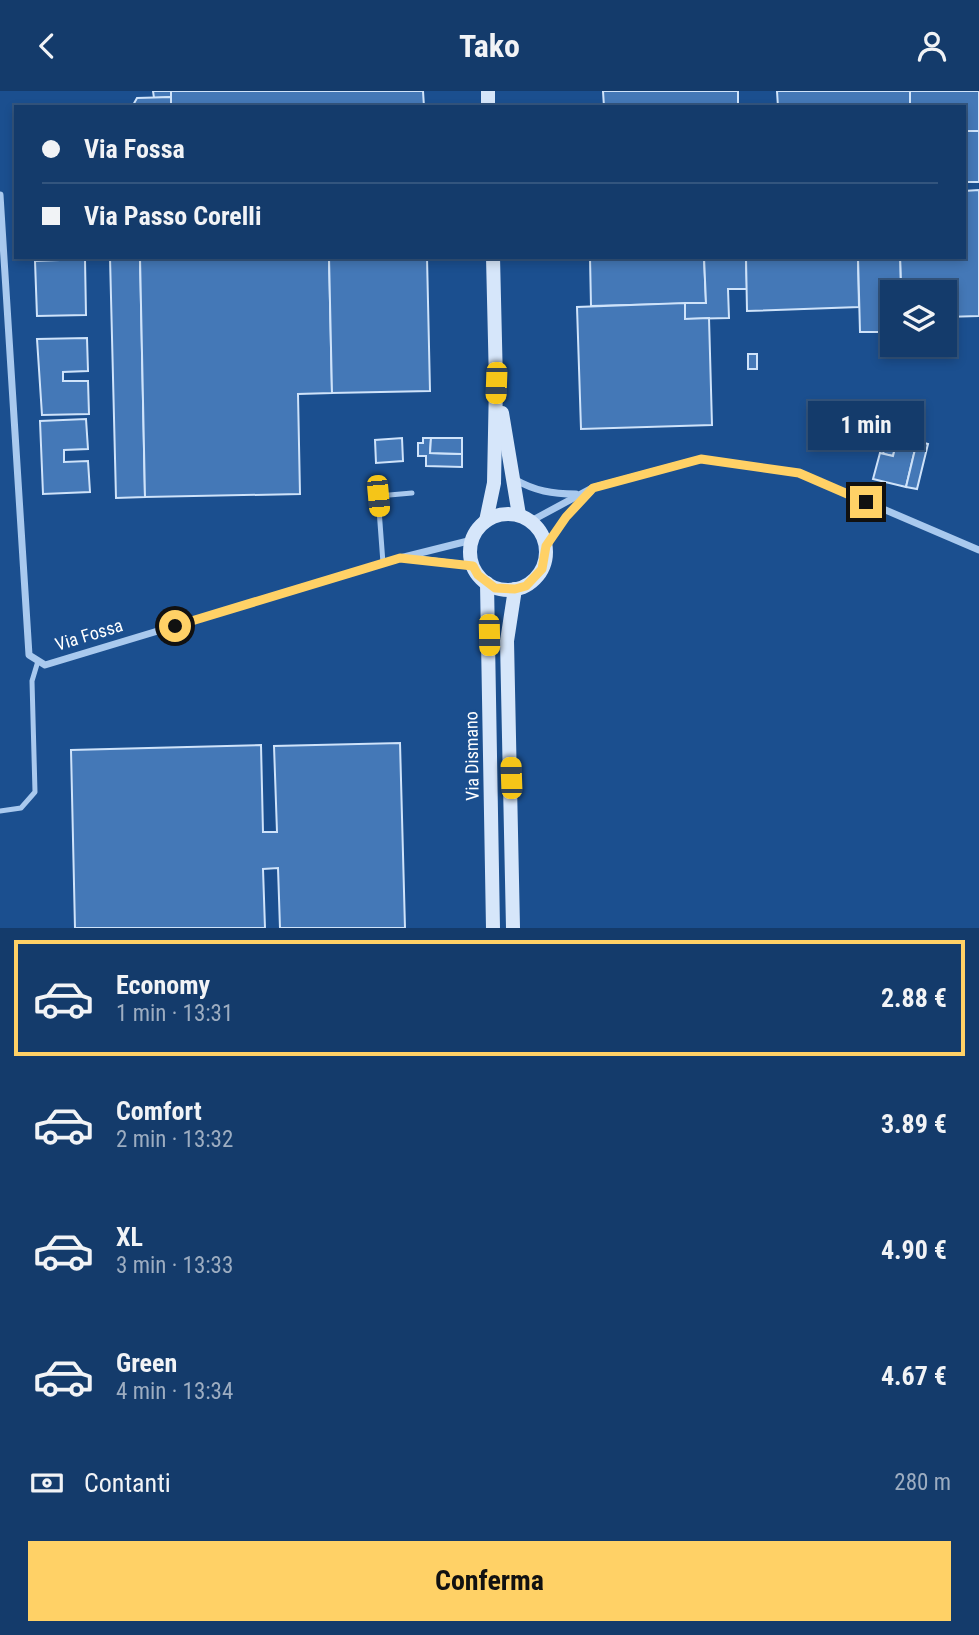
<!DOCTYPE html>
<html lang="it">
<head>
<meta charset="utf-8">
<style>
  :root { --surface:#143b6b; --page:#214673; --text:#f1f3f6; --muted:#9dadc1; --line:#33557e; --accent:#ffd166 }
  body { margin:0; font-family:"Roboto Condensed",sans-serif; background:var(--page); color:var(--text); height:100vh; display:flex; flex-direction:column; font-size:26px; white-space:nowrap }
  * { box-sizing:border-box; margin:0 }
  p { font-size:23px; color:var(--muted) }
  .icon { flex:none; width:38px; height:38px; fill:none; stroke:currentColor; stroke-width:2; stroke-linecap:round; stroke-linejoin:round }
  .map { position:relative; height:837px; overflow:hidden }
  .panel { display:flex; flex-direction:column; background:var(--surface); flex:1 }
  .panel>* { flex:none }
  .guide { position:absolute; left:14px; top:14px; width:952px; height:154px; border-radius:0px; box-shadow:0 4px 10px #0003,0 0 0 2px var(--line); display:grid; align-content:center; height:154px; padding:0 28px; background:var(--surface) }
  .tools { position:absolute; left:880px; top:189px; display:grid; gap:14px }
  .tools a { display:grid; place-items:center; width:77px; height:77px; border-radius:0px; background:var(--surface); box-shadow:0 4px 10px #0003,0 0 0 2px var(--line); font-size:35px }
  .end { position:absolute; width:32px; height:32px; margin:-16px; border:9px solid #ffd166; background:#111; box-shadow:0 0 0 4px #111 }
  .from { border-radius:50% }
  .bubble { position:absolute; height:49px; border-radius:0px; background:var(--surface); box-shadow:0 4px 10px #0003,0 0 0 2px var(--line); font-size:23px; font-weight:700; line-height:49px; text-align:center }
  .car { position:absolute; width:21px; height:42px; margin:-21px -10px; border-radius:9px; box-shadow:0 0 5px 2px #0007; background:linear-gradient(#f5c518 24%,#345 0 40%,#f5c518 0 76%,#345 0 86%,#f5c518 0) }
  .guide b { display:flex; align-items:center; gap:24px; height:66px; font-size:26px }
  .guide b+b { border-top:2px solid var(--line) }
  .guide i { width:18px; height:18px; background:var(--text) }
  ul { padding:12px 0 0; list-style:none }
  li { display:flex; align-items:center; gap:21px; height:116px; margin:0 14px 10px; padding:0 14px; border:4px solid transparent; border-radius:0px }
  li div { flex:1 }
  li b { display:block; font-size:26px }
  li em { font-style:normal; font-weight:700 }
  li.on { border-color:var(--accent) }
  li>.icon { width:63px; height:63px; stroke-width:1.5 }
  .pay { display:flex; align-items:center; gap:18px; height:77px; padding:0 28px; font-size:26px }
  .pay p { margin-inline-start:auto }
  .action { display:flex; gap:14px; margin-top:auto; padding:14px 28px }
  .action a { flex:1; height:80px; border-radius:0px; background:var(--accent); color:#111; font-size:28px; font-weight:700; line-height:80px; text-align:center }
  header { display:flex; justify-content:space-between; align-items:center; height:91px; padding:0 28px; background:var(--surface); font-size:32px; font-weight:700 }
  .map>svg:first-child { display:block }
  .building { fill:#4478b7; stroke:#cfe3fa; stroke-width:2 }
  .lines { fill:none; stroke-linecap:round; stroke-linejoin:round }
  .lane { stroke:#a9c9ee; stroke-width:5 }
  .street { stroke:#a9c9ee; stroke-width:7 }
  .secondary { stroke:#d6e6fa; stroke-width:14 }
  .route { stroke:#ffd166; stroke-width:9 }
  .labels { text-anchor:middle; stroke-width:5; stroke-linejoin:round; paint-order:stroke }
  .street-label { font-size:18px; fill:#fff; stroke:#1b4f8f }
</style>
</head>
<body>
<header><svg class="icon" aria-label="back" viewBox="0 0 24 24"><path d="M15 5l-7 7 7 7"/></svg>Tako<svg class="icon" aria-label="person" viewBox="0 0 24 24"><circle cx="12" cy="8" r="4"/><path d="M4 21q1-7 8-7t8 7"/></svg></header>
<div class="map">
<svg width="979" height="837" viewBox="0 0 979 837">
  <rect width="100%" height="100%" fill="#1b4f8f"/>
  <g class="building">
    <path d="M153,0h18v6l-17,1z"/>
    <path d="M171,0h252l1,16h-253z"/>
    <path d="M603,0h135v16h-134z"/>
    <path d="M777,0h133v16h-132z"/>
    <path d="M910,0h69v40h-15v-24h-54z"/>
    <path d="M171,6v10h-39l5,-9z"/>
    <rect x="964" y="40" width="15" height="51"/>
    <path d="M979,99v126l-34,1v-25h-44l-1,-35h64v-66z"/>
    <path d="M110,166h30l5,240 -29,1z"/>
    <path d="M140,166h189l3,136 -34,1 2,100 -155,3z"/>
    <path d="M329,166h98l3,134 -98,2z"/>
    <path d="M590,166h114l2,46 -115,3z"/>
    <path d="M704,166h42l1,32h-19l1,29 -44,1v-16h21z"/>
    <path d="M746,166h112l1,50 -112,4z"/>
    <path d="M858,166h42l1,35h-9v40h-32z"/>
    <path d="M85,168l1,56 -49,1 -2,-55z"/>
    <path d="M685,212v16l24,-1 3,107 -131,4 -4,-122z"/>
    <path d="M87,247l1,33 -25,1v9h25l1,33 -47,1 -5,-76z"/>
    <rect x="748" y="263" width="9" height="15"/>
    <path d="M86,328l2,30 -24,1v12l24,-1 2,31 -47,2 -3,-73z"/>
    <path d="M888,343l10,2 -5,20 -10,-2z"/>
    <path d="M898,345l19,5 -11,46 -33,-8 7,-26 13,3z"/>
    <path d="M402,347l1,23 -27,2 -1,-23z"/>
    <path d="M423,347h8l-1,15 32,1v13l-36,-1v-10h-8v-13h5z"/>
    <path d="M431,347h31v16l-32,-1z"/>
    <path d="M917,350l11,3 -11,45 -11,-2z"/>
    <path d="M400,652l5,185h-125l-2,-60 -15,1 2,59h-190l-4,-178 190,-5 2,87h14l-3,-86z"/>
  </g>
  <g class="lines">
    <g class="lane">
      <path d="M383,472l-5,-67 34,-3"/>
      <path d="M0,720l21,-3 14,-16 -3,-111 6,-20"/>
    </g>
    <g class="street">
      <path d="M0,104l29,460 16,10 355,-107 72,-18"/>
      <path d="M514,388c21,12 38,15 62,15"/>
      <path d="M531,430l61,-33 109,-29 98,14 180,77"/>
      <path d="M546,455l20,-29 24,-25"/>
      <path d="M411,467l62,8"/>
    </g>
    <g class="secondary">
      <path d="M488,0v16"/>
      <path d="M502,322l17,102"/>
      <circle cx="508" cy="461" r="38"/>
      <path d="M486,430l8,-38 2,-100 -3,-126"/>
      <path d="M487,492l6,345"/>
      <path d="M513,837l-6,-287 8,-52"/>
    </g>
  </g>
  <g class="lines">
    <path class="route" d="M175,535l225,-68 73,8 5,9 17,13 20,1 11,-3 16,-17 4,-23 20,-29 27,-29 108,-29 98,14 67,29"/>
  </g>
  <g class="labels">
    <g class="street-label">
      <text transform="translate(89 544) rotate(-17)" y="6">Via Fossa</text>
      <text transform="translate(472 665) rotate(-91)" y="6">Via Dismano</text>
    </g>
  </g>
</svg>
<div class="tools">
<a><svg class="icon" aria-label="layers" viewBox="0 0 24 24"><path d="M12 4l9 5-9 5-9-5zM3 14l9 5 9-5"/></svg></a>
</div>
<i class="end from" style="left:175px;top:535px"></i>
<i class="end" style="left:866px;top:411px"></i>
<div class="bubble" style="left:808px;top:310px;width:116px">1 min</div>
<i class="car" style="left:496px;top:292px;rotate:182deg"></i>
<i class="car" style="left:378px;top:405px;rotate:175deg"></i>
<i class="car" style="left:489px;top:544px;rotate:179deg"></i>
<i class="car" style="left:511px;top:687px;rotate:358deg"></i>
<div class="guide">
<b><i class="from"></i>Via Fossa</b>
<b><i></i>Via Passo Corelli</b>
</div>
</div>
<section class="panel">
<ul>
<li class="on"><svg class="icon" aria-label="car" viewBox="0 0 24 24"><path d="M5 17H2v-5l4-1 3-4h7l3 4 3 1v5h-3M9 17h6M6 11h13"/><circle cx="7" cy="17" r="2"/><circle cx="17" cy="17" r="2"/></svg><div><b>Economy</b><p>1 min · 13:31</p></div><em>2.88 €</em></li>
<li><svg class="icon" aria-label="car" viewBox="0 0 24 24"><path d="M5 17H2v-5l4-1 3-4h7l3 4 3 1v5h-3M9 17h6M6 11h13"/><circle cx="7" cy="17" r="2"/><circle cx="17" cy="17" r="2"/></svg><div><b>Comfort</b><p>2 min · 13:32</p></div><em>3.89 €</em></li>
<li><svg class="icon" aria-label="car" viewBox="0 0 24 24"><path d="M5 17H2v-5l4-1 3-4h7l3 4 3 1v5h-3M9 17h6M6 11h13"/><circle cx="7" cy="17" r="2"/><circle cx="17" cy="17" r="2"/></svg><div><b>XL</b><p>3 min · 13:33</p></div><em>4.90 €</em></li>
<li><svg class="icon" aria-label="car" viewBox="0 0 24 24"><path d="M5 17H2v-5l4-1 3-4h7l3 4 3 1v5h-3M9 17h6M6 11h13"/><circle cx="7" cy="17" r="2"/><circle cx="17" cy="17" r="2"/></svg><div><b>Green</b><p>4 min · 13:34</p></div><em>4.67 €</em></li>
</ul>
<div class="pay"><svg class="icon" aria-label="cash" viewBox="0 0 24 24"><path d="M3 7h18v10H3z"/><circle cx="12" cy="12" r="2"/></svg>Contanti<p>280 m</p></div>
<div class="action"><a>Conferma</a></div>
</section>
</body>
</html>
